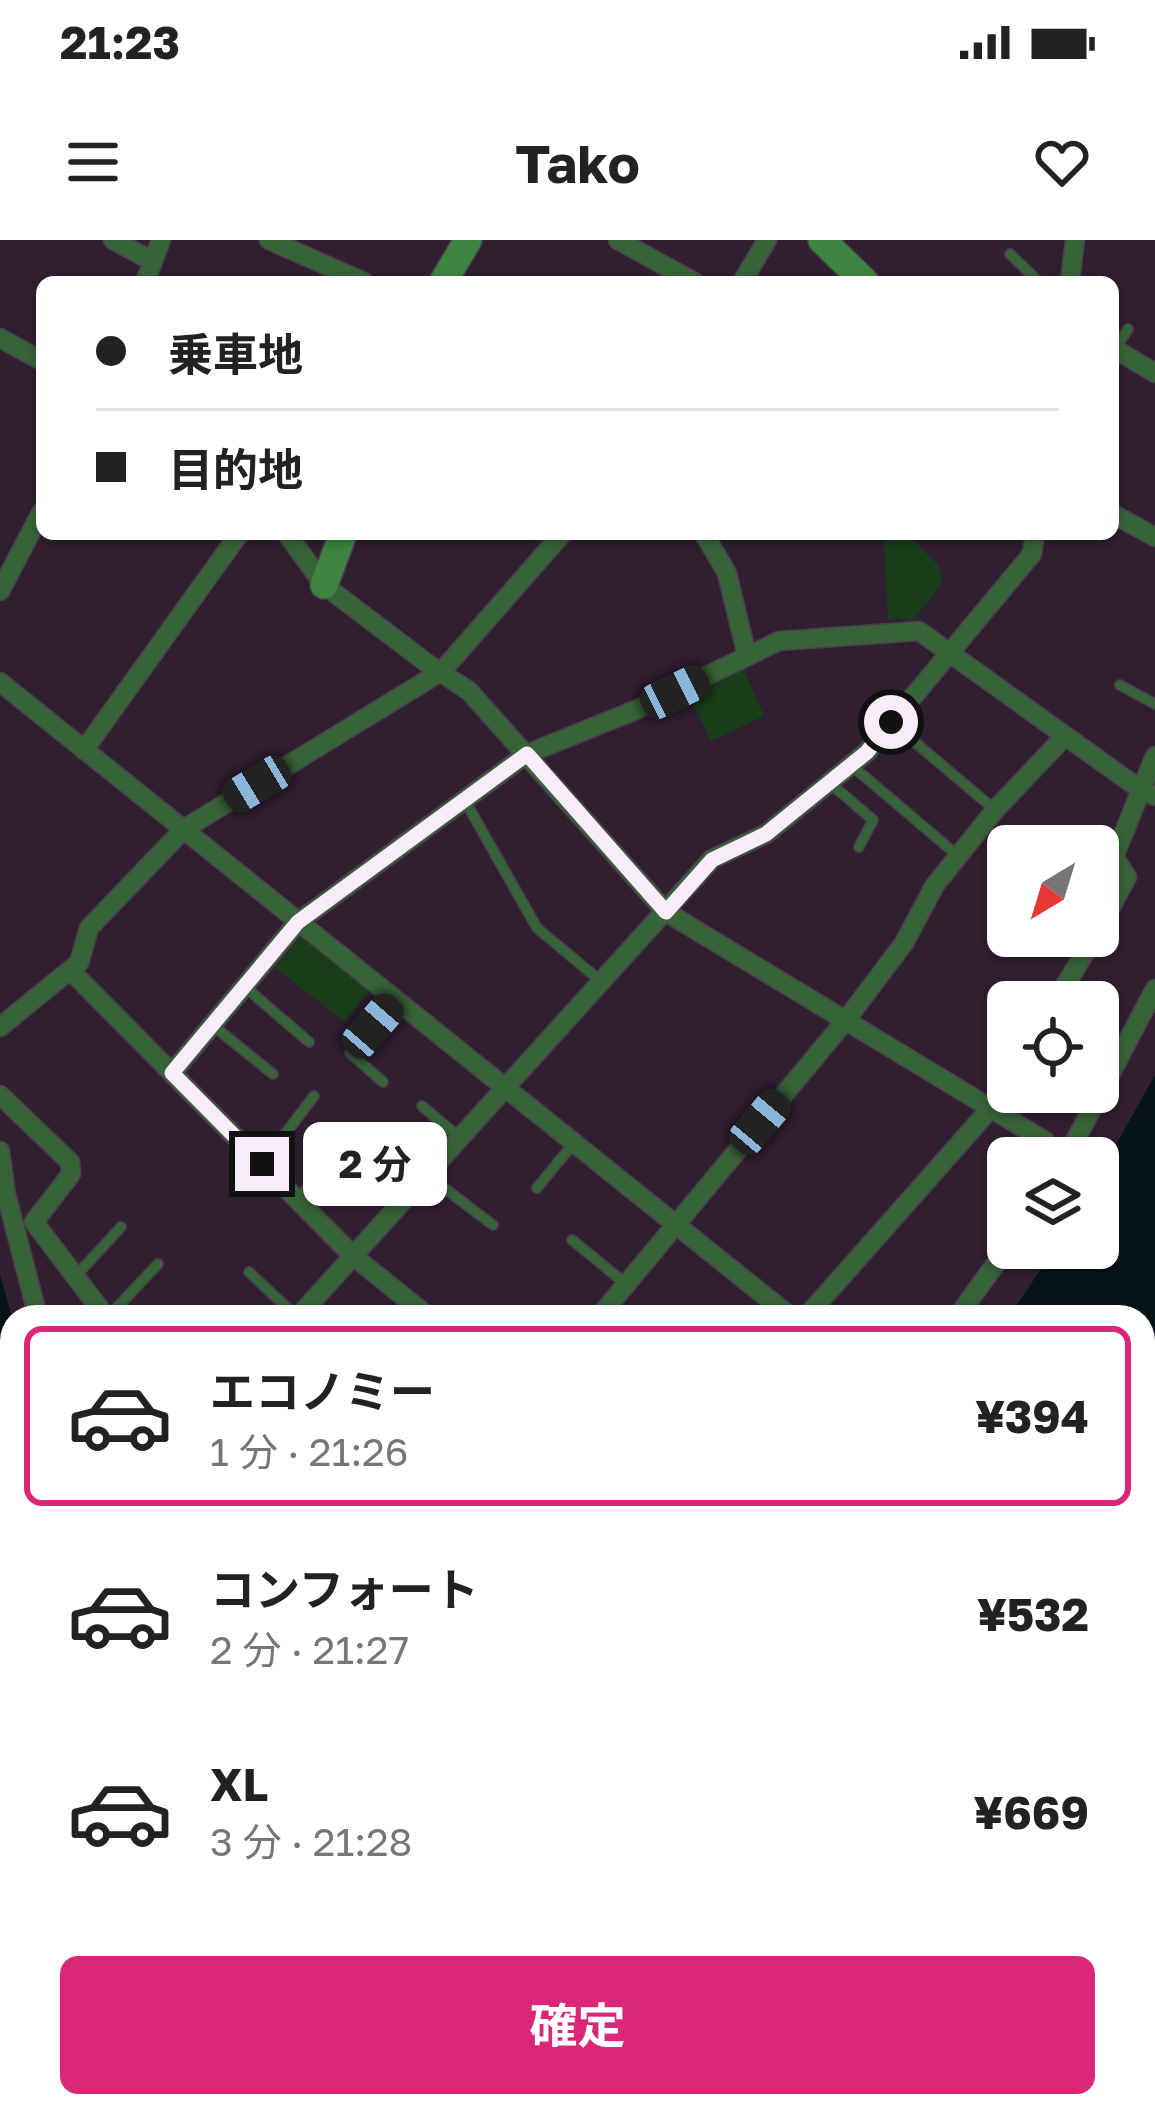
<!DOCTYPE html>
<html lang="ja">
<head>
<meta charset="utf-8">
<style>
  :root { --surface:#fff; --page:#f6f6f6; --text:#222; --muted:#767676; --line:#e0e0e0; --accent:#db2777 }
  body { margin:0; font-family:"Golos Text","Noto Sans JP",sans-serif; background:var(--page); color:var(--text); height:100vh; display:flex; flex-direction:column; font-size:45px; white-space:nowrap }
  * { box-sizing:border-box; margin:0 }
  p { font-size:39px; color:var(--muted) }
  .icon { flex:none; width:66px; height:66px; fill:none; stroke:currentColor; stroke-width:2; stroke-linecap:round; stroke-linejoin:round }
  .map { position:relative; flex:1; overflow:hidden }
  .sheet { position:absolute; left:0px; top:1065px; width:1155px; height:813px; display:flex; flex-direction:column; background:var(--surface); border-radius:36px 36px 0 0; box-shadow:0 3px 9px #0004 }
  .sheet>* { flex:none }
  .banner { position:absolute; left:36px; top:36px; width:1083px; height:264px; border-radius:18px; box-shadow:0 3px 9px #0004; display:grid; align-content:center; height:264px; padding:0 60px; background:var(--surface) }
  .needle { width:78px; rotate:218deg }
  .tools { position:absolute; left:987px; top:585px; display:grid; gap:24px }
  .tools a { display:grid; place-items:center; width:132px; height:132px; border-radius:18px; background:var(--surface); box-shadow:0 3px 9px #0004; font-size:60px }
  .end { position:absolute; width:54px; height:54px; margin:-27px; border:15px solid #f9ecf9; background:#111; box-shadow:0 0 0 6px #111 }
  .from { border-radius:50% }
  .bubble { position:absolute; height:84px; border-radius:18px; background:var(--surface); box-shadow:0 3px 9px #0004; font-size:39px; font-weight:700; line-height:84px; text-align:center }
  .car { position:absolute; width:36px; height:72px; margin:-36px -18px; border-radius:15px; box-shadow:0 0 9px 3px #0007; background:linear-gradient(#222 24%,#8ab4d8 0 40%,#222 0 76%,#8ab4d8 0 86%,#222 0) }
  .banner b { display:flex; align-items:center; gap:42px; height:114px; font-size:45px }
  .banner b+b { border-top:3px solid var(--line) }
  .banner i { width:30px; height:30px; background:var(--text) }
  ul { padding:21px 0 0; list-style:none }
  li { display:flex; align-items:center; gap:36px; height:180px; margin:0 24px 18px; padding:0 36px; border:6px solid transparent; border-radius:18px }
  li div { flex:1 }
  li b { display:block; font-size:45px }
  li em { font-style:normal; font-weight:700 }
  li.current { border-color:var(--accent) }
  li>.icon { width:108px; height:108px; stroke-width:1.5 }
  .cta { display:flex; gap:24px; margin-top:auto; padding:24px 60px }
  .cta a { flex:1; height:138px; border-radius:18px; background:var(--accent); color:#fff; font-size:48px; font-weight:700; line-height:138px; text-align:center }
  .status { display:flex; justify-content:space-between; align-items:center; height:84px; padding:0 60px; background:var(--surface); direction:ltr }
  .status svg { height:33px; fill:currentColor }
  header { display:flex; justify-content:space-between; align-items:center; height:156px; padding:0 60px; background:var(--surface); font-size:54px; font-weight:700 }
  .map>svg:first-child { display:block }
  .green { fill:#173e18 }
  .water { fill:#07141c }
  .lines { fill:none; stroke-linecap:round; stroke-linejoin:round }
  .lane-casing { stroke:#4c3b4d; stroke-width:12 }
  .street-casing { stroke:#4c3b4d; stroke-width:21 }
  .secondary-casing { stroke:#4c3b4d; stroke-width:30 }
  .lane { stroke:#376338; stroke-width:9 }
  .street { stroke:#376338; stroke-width:18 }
  .secondary { stroke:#3c843f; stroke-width:27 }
  .route { stroke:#f9ecf9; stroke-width:15 }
</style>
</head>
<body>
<div class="status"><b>21:23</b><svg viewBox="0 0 49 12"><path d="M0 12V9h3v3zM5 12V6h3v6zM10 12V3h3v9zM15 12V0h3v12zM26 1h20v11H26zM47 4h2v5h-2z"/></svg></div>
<header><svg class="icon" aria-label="menu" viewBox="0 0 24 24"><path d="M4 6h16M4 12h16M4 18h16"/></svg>Tako<svg class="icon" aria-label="heart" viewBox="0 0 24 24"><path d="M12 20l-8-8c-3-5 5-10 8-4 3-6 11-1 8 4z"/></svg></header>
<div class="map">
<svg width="1155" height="1877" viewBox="0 0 1155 1877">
  <rect width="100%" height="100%" fill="#301e31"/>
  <g class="green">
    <path d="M888,294h19l32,32 3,18 -29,36h-25l-4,-81z"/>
    <path d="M743,428l21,48 -53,25 -23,-48z"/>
    <path d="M304,692l67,56 -26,34 -70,-54z"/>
  </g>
  <g class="water">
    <path d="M1155,835v454l-12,14v-226h-134l46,-69h43v-71z"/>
    <path d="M0,1035l12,42v254l-12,-20z"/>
    <path d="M12,1438v302l-12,2v-297z"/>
  </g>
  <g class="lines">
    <defs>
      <g id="lane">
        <path d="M1010,14l29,28"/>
        <path d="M1115,109l13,-20"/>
        <path d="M1120,445l35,19"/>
        <path d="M891,482l104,88"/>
        <path d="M851,525l106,90"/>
        <path d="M830,543l43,37 -14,27"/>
        <path d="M464,559l73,129 66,55"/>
        <path d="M245,747l64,55"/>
        <path d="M211,784l62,50"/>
        <path d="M383,842l-33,-29 46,-53"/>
        <path d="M422,866l39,33"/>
        <path d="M262,924l52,-68"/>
        <path d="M427,935l66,50"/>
        <path d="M537,948l36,-44"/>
        <path d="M297,960l58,-68"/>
        <path d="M572,1000l54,44"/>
        <path d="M249,1032l48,45"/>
        <path d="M75,1037l46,-50"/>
        <path d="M108,1077l50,-53"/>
        <path d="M0,1361l12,-7"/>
        <path d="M0,1864l12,-2"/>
      </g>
      <g id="street">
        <path d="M113,0l39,21"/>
        <path d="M269,0l95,42"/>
        <path d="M618,0l76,42"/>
        <path d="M145,42l16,-42"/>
        <path d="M742,42l25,-42"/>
        <path d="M1070,42l5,-42"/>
        <path d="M0,98l42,23"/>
        <path d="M1113,108l42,25"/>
        <path d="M1113,274l42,23"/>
        <path d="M287,294l37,51 104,79 41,27 197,221 379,229"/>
        <path d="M704,294l23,39 20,83"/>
        <path d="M0,351l42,-80"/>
        <path d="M0,442l791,635"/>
        <path d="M84,510l155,-216"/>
        <path d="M1155,516l-14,34 14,6"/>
        <path d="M70,730l9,-7 10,-35 95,-99 258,-158 120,-137"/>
        <path d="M1055,762l40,-66"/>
        <path d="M0,787l70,-57 283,286 76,61"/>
        <path d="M172,833l126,-151 229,-168 111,-45 141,-68 140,-10 222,159 -27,67 13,20 -29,54"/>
        <path d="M0,855l70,67 1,12 -37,48 72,95"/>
        <path d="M0,911l6,43 32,123"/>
        <path d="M1066,918l89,-169"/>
        <path d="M298,1077l414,-458 54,-25 101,-82 165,-198 3,-20"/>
        <path d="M599,1077l247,-297 58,-77 31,-58 60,-75 70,-74"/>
        <path d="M806,1077l185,-209 17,-28"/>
        <path d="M957,1077l51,-70"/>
        <path d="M1143,1355l12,-14"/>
        <path d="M1143,1438l12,-13"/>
        <path d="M1143,1558l12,-13"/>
        <path d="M1143,1613l12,5"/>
        <path d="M1143,1696l12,5"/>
        <path d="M1143,1799l12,5"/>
        <path d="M484,1866l30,11"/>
        <path d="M961,1866l26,11"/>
        <path d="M154,1877v-11"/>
        <path d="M338,1877l1,-11"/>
        <path d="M574,1877l9,-11"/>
        <path d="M689,1877l1,-11"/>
        <path d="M783,1877l4,-11"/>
        <path d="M1052,1877l5,-11"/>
      </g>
      <g id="secondary">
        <path d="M822,0l43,42"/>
        <path d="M443,42l25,-42"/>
        <path d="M324,345l19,-51"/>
        <path d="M0,1771l12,-2"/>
        <path d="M626,1866l14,11"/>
      </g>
    </defs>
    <use href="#lane" class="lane-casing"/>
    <use href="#street" class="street-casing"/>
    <use href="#secondary" class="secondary-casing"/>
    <use href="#lane" class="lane"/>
    <use href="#street" class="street"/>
    <use href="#secondary" class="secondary"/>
  </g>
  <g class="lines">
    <path class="route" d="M262,924l-90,-91 126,-151 229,-168 139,158 46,-52 54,-26 101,-82 24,-30"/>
  </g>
</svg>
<div class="tools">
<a><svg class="needle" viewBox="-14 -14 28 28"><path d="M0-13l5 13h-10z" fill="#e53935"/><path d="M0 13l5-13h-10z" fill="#767676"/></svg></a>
<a><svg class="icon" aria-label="locate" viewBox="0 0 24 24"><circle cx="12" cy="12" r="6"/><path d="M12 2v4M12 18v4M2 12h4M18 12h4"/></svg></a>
<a><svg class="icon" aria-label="layers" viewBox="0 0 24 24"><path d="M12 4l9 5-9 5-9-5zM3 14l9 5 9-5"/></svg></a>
</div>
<i class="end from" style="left:891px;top:482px"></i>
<i class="end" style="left:262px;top:924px"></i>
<div class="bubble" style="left:303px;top:882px;width:144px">2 分</div>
<i class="car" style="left:675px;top:452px;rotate:64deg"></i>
<i class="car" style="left:257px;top:544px;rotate:239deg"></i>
<i class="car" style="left:373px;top:786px;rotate:41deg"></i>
<i class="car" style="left:760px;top:882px;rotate:40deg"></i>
<div class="banner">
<b><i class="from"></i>乗車地</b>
<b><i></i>目的地</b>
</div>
<section class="sheet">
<ul>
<li class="current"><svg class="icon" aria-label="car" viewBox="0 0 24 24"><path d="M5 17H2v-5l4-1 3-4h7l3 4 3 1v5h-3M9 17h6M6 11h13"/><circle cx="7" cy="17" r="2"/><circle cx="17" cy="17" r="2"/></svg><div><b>エコノミー</b><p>1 分 · 21:26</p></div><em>¥394</em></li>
<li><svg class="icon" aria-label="car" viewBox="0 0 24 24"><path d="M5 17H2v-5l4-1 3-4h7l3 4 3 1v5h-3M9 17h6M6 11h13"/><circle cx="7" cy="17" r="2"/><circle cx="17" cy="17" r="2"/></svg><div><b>コンフォート</b><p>2 分 · 21:27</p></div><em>¥532</em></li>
<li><svg class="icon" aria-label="car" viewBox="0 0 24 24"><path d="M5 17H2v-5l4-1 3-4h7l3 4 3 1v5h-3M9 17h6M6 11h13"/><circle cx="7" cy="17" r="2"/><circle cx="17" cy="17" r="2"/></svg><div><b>XL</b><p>3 分 · 21:28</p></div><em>¥669</em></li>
</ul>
<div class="cta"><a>確定</a></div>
</section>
</div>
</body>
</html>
